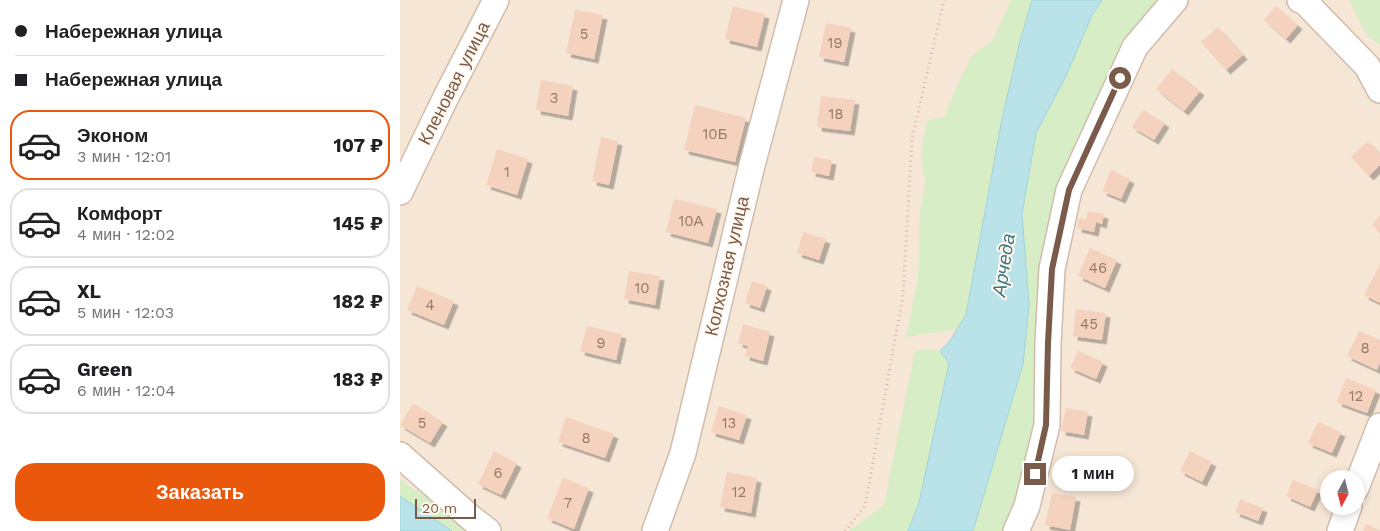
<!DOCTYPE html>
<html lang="ru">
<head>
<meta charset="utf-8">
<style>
  :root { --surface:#fff; --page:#f2f2f2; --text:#202124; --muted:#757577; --line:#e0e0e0; --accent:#ea580c }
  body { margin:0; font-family:"Work Sans",sans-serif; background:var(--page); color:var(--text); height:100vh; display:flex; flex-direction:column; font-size:19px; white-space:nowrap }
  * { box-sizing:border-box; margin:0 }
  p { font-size:16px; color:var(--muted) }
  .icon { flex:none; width:28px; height:28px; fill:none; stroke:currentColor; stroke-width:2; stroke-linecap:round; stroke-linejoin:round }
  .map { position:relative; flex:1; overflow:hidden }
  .details { display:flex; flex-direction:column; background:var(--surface); width:400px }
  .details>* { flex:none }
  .banner { display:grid; align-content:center; height:110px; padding:0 15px; background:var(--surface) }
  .needle { width:32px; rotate:187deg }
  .fabs { position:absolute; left:920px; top:470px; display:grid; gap:10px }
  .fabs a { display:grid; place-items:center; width:45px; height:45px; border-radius:50%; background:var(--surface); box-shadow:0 2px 8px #0003; font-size:25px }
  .scale { position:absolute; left:15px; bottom:12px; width:61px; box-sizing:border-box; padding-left:5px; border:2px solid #7a5a4a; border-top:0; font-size:14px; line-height:18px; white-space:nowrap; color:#7a5a4a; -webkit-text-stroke:4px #fff8ef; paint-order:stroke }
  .end { position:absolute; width:22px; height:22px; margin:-11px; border:6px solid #7a5a4a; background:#fff; box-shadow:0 0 0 2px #fff }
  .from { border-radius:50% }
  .bubble { position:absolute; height:35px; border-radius:18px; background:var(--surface); box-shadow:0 2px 8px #0003; font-size:16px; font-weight:700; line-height:35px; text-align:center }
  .banner b { display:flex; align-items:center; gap:18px; height:48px; font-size:19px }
  .banner b+b { border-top:1px solid var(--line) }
  .banner i { width:12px; height:12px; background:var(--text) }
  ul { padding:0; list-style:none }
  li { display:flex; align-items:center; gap:15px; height:70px; margin:0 10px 8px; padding:0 5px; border:2px solid var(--line); border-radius:20px }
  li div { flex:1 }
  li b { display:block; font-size:19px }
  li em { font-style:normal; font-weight:700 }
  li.selected { border-color:var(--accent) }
  li>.icon { width:45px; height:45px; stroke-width:1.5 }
  .action { display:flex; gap:10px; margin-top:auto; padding:10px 15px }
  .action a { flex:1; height:58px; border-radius:20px; background:var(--accent); color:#fff; font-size:20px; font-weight:700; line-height:58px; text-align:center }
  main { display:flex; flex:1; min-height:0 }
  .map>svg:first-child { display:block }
  .residential { fill:#f6e6d5; fill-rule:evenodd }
  .green { fill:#d6edc5 }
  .water { fill:#bae3e9; stroke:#a0d3db }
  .building { fill:#f5d2be; filter:url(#shadow) }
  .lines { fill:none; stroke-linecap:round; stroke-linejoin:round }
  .minor-casing { stroke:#d1bcac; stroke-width:28 }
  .path { stroke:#dab5a0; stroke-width:3; stroke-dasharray:1 4; stroke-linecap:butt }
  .minor { stroke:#fff; stroke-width:25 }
  .route { stroke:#7a5a4a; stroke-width:6 }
  .labels { text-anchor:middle; stroke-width:4; stroke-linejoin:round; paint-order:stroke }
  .number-label { font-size:15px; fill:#997867 }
  .street-label { font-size:18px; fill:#7a5a4a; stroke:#fff8ef }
  .water-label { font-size:19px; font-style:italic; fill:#3c767f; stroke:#fff8ef }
</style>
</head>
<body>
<main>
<section class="details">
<div class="banner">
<b><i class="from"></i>Набережная улица</b>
<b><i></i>Набережная улица</b>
</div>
<ul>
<li class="selected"><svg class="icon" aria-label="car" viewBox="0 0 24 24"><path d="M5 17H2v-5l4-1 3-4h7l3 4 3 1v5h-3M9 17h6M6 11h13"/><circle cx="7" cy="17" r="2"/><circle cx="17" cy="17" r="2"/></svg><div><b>Эконом</b><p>3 мин · 12:01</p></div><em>107 ₽</em></li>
<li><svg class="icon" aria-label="car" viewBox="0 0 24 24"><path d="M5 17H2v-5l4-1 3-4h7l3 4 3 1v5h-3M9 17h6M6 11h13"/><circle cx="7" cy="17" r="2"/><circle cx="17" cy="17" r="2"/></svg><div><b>Комфорт</b><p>4 мин · 12:02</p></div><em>145 ₽</em></li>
<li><svg class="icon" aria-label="car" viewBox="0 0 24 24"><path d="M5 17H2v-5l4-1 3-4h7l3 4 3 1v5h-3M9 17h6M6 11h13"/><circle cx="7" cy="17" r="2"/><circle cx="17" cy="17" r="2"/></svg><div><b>XL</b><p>5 мин · 12:03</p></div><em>182 ₽</em></li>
<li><svg class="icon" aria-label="car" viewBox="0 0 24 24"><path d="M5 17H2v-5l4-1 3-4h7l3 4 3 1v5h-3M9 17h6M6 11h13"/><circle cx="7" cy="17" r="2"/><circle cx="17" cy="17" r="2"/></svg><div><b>Green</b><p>6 мин · 12:04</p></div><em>183 ₽</em></li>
</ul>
<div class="action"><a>Заказать</a></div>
</section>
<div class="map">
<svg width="980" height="531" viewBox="0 0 980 531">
  <defs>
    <filter id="shadow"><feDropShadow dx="4.5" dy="4.5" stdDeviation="0" flood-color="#0004"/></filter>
  </defs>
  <rect width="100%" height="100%" fill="#fef4e8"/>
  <path class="residential" d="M0,0h980v531h-980zM929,479h27v27h-27z"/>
  <g class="green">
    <path d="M611,0h21l-12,41 -18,78 -36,196 -8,14 -52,8 12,-57 2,-67 5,-31 -4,-28 6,-33 18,-5 15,-36 13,-26 19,-12z"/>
    <path d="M702,0h62l-92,166 -49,365h-50l15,-54 16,-48 25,-124 -7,-91 14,-81 30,-57 26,-61z"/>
    <path d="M949,0h31v45l-13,-10z"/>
    <path d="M523,349l17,2 9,12 -30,140 -11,28h-59l35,-26 31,-154z"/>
    <path d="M0,479l9,7 71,45h-28l-52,-35z"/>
  </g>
  <g class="water">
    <path d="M632,0h70l-10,15 -26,61 -30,57 -14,81 7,91 -6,59 -50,167h-65l11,-28 30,-140 -9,-12 9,-9 17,-27 36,-196 18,-78z"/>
    <path d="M0,496l52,35h-52z"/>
  </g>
  <g class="building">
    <path d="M333,6l32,8 -8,33 -32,-8z"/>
    <path d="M876,6l22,19 -12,14 -22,-19z"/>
    <path d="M175,10l28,5 -9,44 -28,-6z"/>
    <path d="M426,23l25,5 -7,34 -25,-5z"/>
    <path d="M818,27l25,28 -17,15 -25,-28z"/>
    <path d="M772,69l28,22 -16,20 -28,-22z"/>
    <path d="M141,80l32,6 -5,30 -32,-6z"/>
    <path d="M421,96l34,4 -5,31 -33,-4z"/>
    <path d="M295,105l51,13 -11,44 -51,-12z"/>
    <path d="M743,110l22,13 -11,17 -22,-13z"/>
    <path d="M201,137l17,4 -9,44 -17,-4z"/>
    <path d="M968,141l12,13v11l-11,11 -18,-19z"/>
    <path d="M97,149l31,10 -11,36 -31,-10z"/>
    <path d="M414,157l18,3 -3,16 -18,-4z"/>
    <path d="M711,170l19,9 -9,20 -19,-8z"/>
    <path d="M274,199l43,10 -9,34 -42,-11z"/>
    <path d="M688,211l16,3 -2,10 -6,-2 -2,10 -17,-4 2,-10 7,2z"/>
    <path d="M980,215v17l-8,-7z"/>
    <path d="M403,232l23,7 -7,21 -22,-7z"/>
    <path d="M690,248l27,12 -12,28 -27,-12z"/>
    <path d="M980,264v39l-16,-8z"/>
    <path d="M229,271l31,5 -5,29 -31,-6z"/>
    <path d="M352,281l15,5 -7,22 -15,-5z"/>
    <path d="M17,286l37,15 -10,24 -37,-15z"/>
    <path d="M676,309l30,4 -4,27 -29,-4z"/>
    <path d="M343,324l27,8 -7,29 -18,-5 3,-10 -10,-3z"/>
    <path d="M187,326l35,8 -6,26 -36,-9z"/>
    <path d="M959,331l21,9v22l-3,8 -30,-14z"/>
    <path d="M678,351l25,11 -7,17 -26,-11z"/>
    <path d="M946,378l30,12 -9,23 -30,-11z"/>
    <path d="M13,403l30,19 -13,21 -30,-18z"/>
    <path d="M319,406l28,9 -8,25 -28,-8z"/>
    <path d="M666,408l22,4 -4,23 -23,-4z"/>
    <path d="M166,417l48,17 -9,24 -47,-16z"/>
    <path d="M918,422l23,10 -9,21 -24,-10z"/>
    <path d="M94,451l23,12 -16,32 -23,-11z"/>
    <path d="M790,451l22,11 -10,20 -22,-11z"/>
    <path d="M327,472l30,6 -6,35 -31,-6z"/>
    <path d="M163,478l26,10 -15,41 -27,-11z"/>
    <path d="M893,480l25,10 -8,17 -24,-11z"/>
    <path d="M652,493l24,4 -6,33 -25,-5z"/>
    <path d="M840,499l23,9 -5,13 -23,-9z"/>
    <path d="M966,524l14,6v1h-17z"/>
  </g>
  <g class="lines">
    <defs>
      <g id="minor">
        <path d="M900,0l4,1 63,65 13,24"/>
        <path d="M0,192l46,-95 50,-97"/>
        <path d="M0,455l71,63 17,13"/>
        <path d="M956,488l24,-62"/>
        <path d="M255,531l28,-78 68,-284 45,-169"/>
        <path d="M616,531l11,-25 20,-81 1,-82 4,-74 17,-79 66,-143 40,-47"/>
        <path d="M940,531l9,-25"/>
      </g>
    </defs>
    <use href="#minor" class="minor-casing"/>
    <path class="path" d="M445,531l20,-25 38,-211 9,-156 32,-139"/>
    <use href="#minor" class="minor"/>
  </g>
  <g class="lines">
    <path class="route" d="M635,474l11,-49 2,-82 4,-74 17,-79 51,-112"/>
  </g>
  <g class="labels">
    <g class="number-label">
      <text x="184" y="39">5</text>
      <text x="435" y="48">19</text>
      <text x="154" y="103">3</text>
      <text x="436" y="119">18</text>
      <text x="315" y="139">10Б</text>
      <text x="107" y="177">1</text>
      <text x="291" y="226">10А</text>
      <text x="698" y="273">46</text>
      <text x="242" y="293">10</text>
      <text x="30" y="310">4</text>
      <text x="689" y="329">45</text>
      <text x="201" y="348">9</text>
      <text x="965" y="353">8</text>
      <text x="956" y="401">12</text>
      <text x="22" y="428">5</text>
      <text x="329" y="428">13</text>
      <text x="186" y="443">8</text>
      <text x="98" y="478">6</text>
      <text x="339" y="497">12</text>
      <text x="168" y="508">7</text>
    </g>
    <g class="street-label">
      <text transform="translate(54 83) rotate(-63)" y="6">Кленовая улица</text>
      <text transform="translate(327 266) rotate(-77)" y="6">Колхозная улица</text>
    </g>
    <g class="water-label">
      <text transform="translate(603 265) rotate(-81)" y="7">Арчеда</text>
    </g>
  </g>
</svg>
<div class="fabs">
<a><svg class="needle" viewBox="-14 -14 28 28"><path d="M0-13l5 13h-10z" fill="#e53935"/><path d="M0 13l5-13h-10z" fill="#757577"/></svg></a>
</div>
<div class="scale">20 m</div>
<i class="end from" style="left:720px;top:78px"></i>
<i class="end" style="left:635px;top:474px"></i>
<div class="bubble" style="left:652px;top:456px;width:82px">1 мин</div>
</div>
</main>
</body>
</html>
